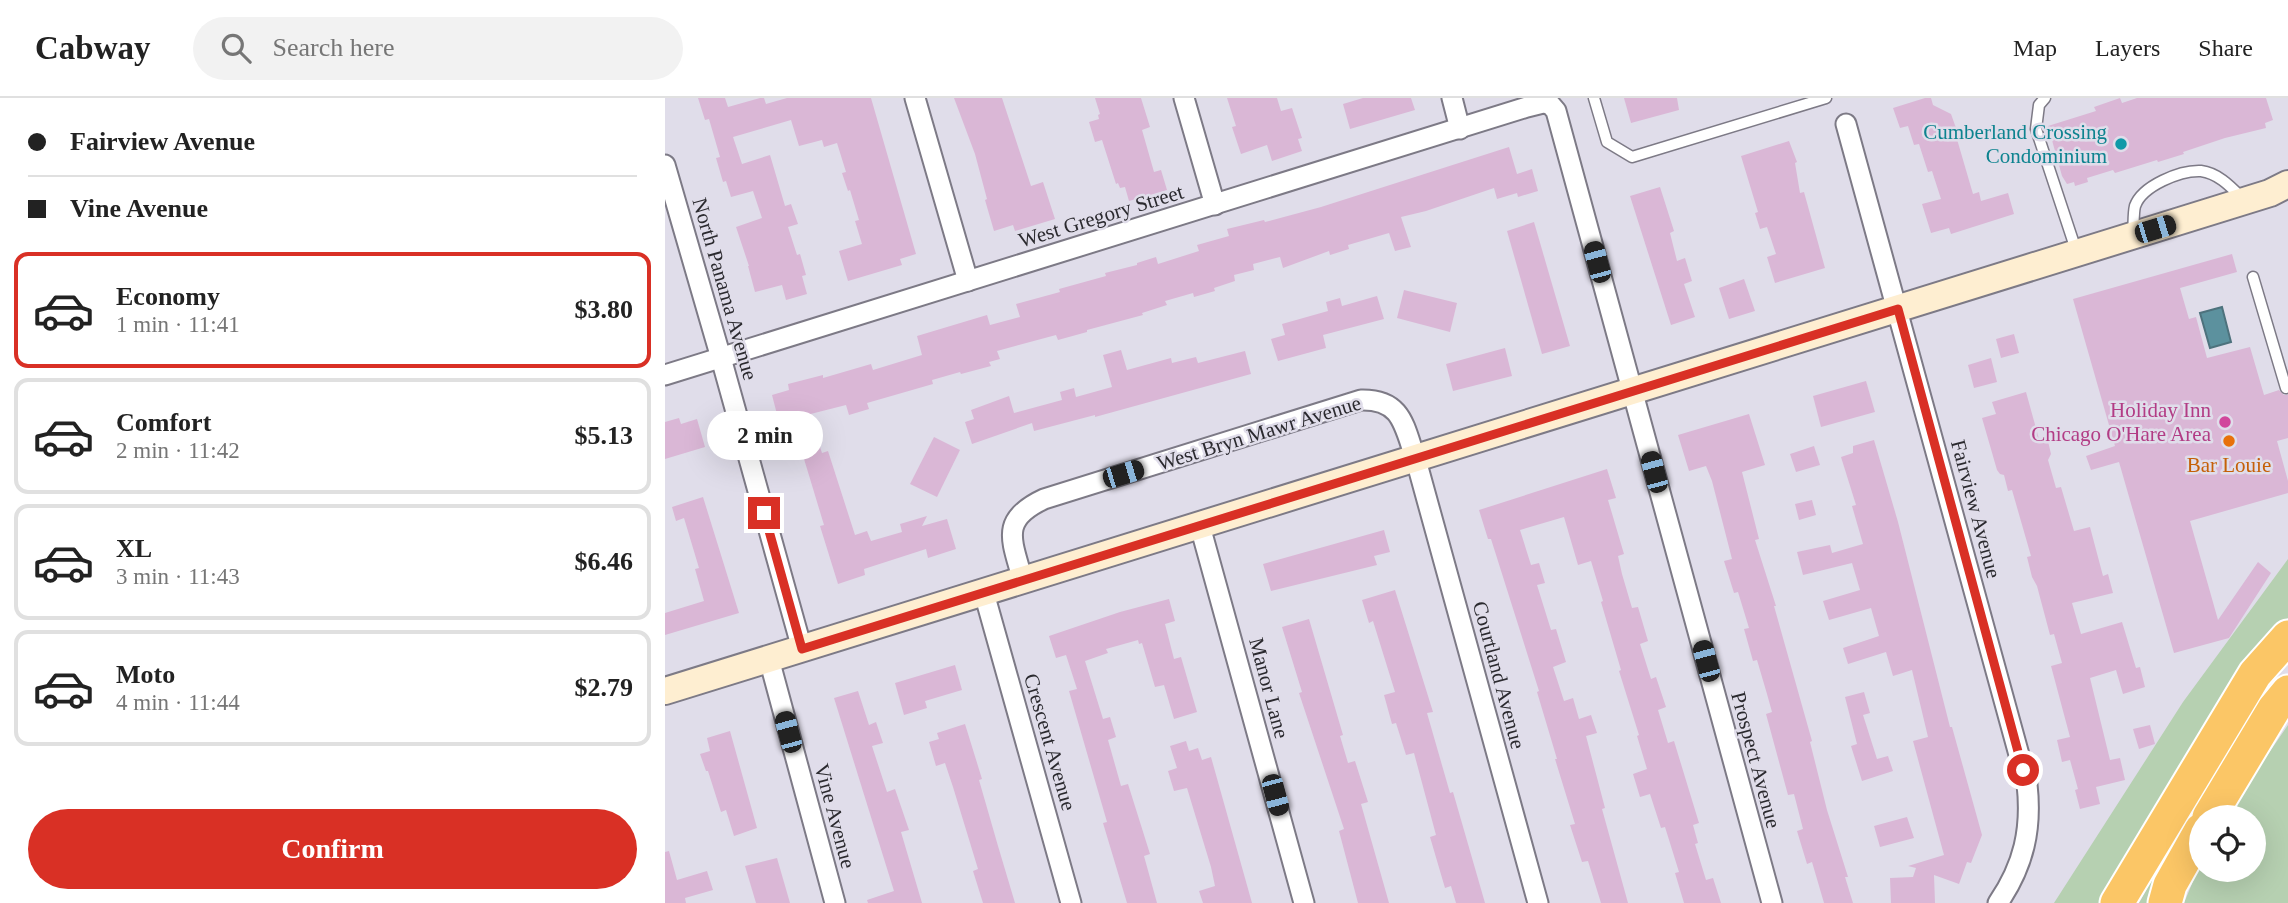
<!DOCTYPE html>
<html lang="en">
<head>
<meta charset="utf-8">
<style>
  :root { --surface:#fff; --page:#f2f2f2; --text:#222; --muted:#767676; --line:#e0e0e0; --accent:#d93025 }
  body { margin:0; font-family:"Times New Roman",serif; background:var(--page); color:var(--text); height:100vh; display:flex; flex-direction:column; font-size:26px; white-space:nowrap }
  * { box-sizing:border-box; margin:0 }
  p { font-size:23px; color:var(--muted) }
  .icon { flex:none; width:38px; height:38px; fill:none; stroke:currentColor; stroke-width:2; stroke-linecap:round; stroke-linejoin:round }
  .map { position:relative; flex:1; overflow:hidden }
  .details { display:flex; flex-direction:column; background:var(--surface); width:665px }
  .details>* { flex:none }
  .top-card { display:grid; align-content:center; height:154px; padding:0 28px; background:var(--surface) }
  .controls { position:absolute; left:1524px; top:707px; display:grid; gap:14px }
  .controls a { display:grid; place-items:center; width:77px; height:77px; border-radius:50%; background:var(--surface); box-shadow:0 7px 28px #0002; font-size:35px }
  .end { position:absolute; width:32px; height:32px; margin:-16px; border:9px solid #d93025; background:#fff; box-shadow:0 0 0 4px #fff }
  .from { border-radius:50% }
  .bubble { position:absolute; height:49px; border-radius:24px; background:var(--surface); box-shadow:0 7px 28px #0002; font-size:23px; font-weight:800; line-height:49px; text-align:center }
  .car { position:absolute; width:21px; height:42px; margin:-21px -10px; border-radius:9px; box-shadow:0 0 5px 2px #0007; background:linear-gradient(#222 24%,#8ab4d8 0 40%,#222 0 76%,#8ab4d8 0 86%,#222 0) }
  .top-card b { display:flex; align-items:center; gap:24px; height:66px; font-size:26px }
  .top-card b+b { border-top:2px solid var(--line) }
  .top-card i { width:18px; height:18px; background:var(--text) }
  ul { padding:0; list-style:none }
  li { display:flex; align-items:center; gap:21px; height:116px; margin:0 14px 10px; padding:0 14px; border:4px solid var(--line); border-radius:14px }
  li div { flex:1 }
  li b { display:block; font-size:26px }
  li em { font-style:normal; font-weight:800 }
  li.active { border-color:var(--accent) }
  li>.icon { width:63px; height:63px; stroke-width:1.5 }
  .button { display:flex; gap:14px; margin-top:auto; padding:14px 28px }
  .button a { flex:1; height:80px; border-radius:42px; background:var(--accent); color:#fff; font-size:28px; font-weight:800; line-height:80px; text-align:center }
  header { display:flex; align-items:center; gap:42px; box-sizing:border-box; height:98px; padding:0 35px; background:var(--surface); border-bottom:2px solid var(--line) }
  header strong { font-size:33px }
  nav { display:flex; gap:38px; margin-inline-start:auto; font-size:24px }
  .search { width:490px; height:63px; background:var(--page); display:flex; align-items:center; gap:18px; box-sizing:border-box; padding:0 24px; border-radius:38px; color:var(--muted); font-size:26px }
  main { display:flex; flex:1; min-height:0 }
  .map>svg:first-child { display:block }
  .green { fill:#b6d0b1 }
  .water { fill:#5c919e; stroke:#4d727d; stroke-width:2 }
  .building { fill:#dab7d6 }
  .lines { fill:none; stroke-linecap:round; stroke-linejoin:round }
  .lane-casing { stroke:#7d7a86; stroke-width:13 }
  .street-casing { stroke:#7d7a86; stroke-width:23 }
  .secondary-casing { stroke:#7d7a86; stroke-width:30 }
  .highway-casing { stroke:#fff; stroke-width:37 }
  .lane { stroke:#fff; stroke-width:10 }
  .street { stroke:#fff; stroke-width:19 }
  .secondary { stroke:#feeed1; stroke-width:26 }
  .highway { stroke:#fbc666; stroke-width:33 }
  .route { stroke:#d93025; stroke-width:9 }
  .culture-dot { fill:#0f9aa8; stroke:#e0ddea; stroke-width:2.5 }
  .hotel-dot { fill:#d1479c; stroke:#e0ddea; stroke-width:2.5 }
  .food-dot { fill:#e8710a; stroke:#e0ddea; stroke-width:2.5 }
  .labels { text-anchor:middle; stroke-width:5; stroke-linejoin:round; paint-order:stroke }
  .culture-label { font-size:21px; fill:#0d838f; stroke:#e0ddea; text-anchor:end }
  .street-label { font-size:21px; fill:#2b2a2f; stroke:#e0ddea }
  .hotel-label { font-size:21px; fill:#b23c85; stroke:#e0ddea; text-anchor:end }
  .food-label { font-size:21px; fill:#c56008; stroke:#e0ddea }
</style>
</head>
<body>
<header>
<strong>Cabway</strong>
<div class="search"><svg class="icon" aria-label="search" viewBox="0 0 24 24"><circle cx="10" cy="10" r="6"/><path d="M15 15l6 6"/></svg>Search here</div>
<nav><a>Map</a><a>Layers</a><a>Share</a></nav>
</header>
<main>
<section class="details">
<div class="top-card">
<b><i class="from"></i>Fairview Avenue</b>
<b><i></i>Vine Avenue</b>
</div>
<ul>
<li class="active"><svg class="icon" aria-label="car" viewBox="0 0 24 24"><path d="M5 17H2v-5l4-1 3-4h7l3 4 3 1v5h-3M9 17h6M6 11h13"/><circle cx="7" cy="17" r="2"/><circle cx="17" cy="17" r="2"/></svg><div><b>Economy</b><p>1 min · 11:41</p></div><em>$3.80</em></li>
<li><svg class="icon" aria-label="car" viewBox="0 0 24 24"><path d="M5 17H2v-5l4-1 3-4h7l3 4 3 1v5h-3M9 17h6M6 11h13"/><circle cx="7" cy="17" r="2"/><circle cx="17" cy="17" r="2"/></svg><div><b>Comfort</b><p>2 min · 11:42</p></div><em>$5.13</em></li>
<li><svg class="icon" aria-label="car" viewBox="0 0 24 24"><path d="M5 17H2v-5l4-1 3-4h7l3 4 3 1v5h-3M9 17h6M6 11h13"/><circle cx="7" cy="17" r="2"/><circle cx="17" cy="17" r="2"/></svg><div><b>XL</b><p>3 min · 11:43</p></div><em>$6.46</em></li>
<li><svg class="icon" aria-label="car" viewBox="0 0 24 24"><path d="M5 17H2v-5l4-1 3-4h7l3 4 3 1v5h-3M9 17h6M6 11h13"/><circle cx="7" cy="17" r="2"/><circle cx="17" cy="17" r="2"/></svg><div><b>Moto</b><p>4 min · 11:44</p></div><em>$2.79</em></li>
</ul>
<div class="button"><a>Confirm</a></div>
</section>
<div class="map">
<svg width="1623" height="805" viewBox="0 0 1623 805">
  <rect width="100%" height="100%" fill="#e0ddea"/>
  <g class="green">
    <path d="M1623,461v59l-17,16 -165,269h-52l129,-201z"/>
    <path d="M1623,627v178h-104l17,-41v8h53v-53h-29z"/>
    <path d="M1503,752l5,5 -20,48h-14z"/>
  </g>
  <path class="water" d="M1557,209l9,35 -21,6 -10,-35z"/>
  <g class="building">
    <path d="M33,0h27l3,9 32,-9h4l2,6 21,-6h84l45,156 -16,5 2,6 -54,16 -9,-30 23,-7 -7,-23 4,-1 -9,-30 -2,1 -6,-18 4,-1 -9,-29 -13,4 -2,-7 -23,6 -8,-26 -58,17 9,27 28,-9 15,51 6,-2 7,20 -10,3 9,28 3,-1 6,21 -4,1 5,18 -21,6 -4,-15 -27,7 -7,-26h1l-13,-39 26,-9 -9,-27 -22,6 -5,-16 -3,1 -7,-24 4,-1 -11,-38 -4,1z"/>
    <path d="M289,0h48l29,88 12,-4 12,37 -40,12 -2,-6 -19,6 -9,-31 2,-1 -12,-45z"/>
    <path d="M430,0h46l9,29 -8,3 12,42 7,-2 6,20 -38,11 -4,-14 -5,1 -2,-5 -2,1 -14,-44 -7,2 -6,-20 10,-3 -1,-4 2,-1z"/>
    <path d="M562,0h50l4,13 11,-3 10,30 -4,1 4,12 -30,10 -5,-16 -26,9 -9,-27 4,-1z"/>
    <path d="M698,0h48l4,12 -65,19 -7,-25z"/>
    <path d="M959,0h53l2,12 -48,13z"/>
    <path d="M1260,0h6l2,7 18,9 5,14 -2,1 19,65 6,-2 2,9 27,-8 6,21 -63,20 -2,-6 -18,5 -9,-29 19,-5 -9,-28 -4,1 -9,-28 -5,1 -6,-19 -8,2 -7,-20z"/>
    <path d="M1455,0l2,5 15,-5h129l7,22 -8,3 1,5 -41,10 -42,14 1,2 -26,8 -1,-2 -42,13 -2,-3 -26,8 1,4 -13,4 -1,-4 -7,2 -5,-8 -14,-50 48,-15 -2,-4z"/>
    <path d="M1124,43l8,21 -2,1 5,30 4,-1 21,76 -50,15 -8,-26 9,-3 -9,-27 -7,2 -5,-16 3,-1 -17,-56z"/>
    <path d="M844,49l8,27 15,-5 6,22 -20,6 -1,-4 -20,6 -3,-11 -68,23 -25,6 10,30 -16,4 -6,-18 -41,12 1,4 -19,6 -1,-4 -46,17 -3,-11 -27,7 1,6 -20,5 1,6 -21,7 1,3 -21,6 -1,-4 -28,8 2,4 -25,8 1,2 -56,15v2l-29,8 -2,-5 -59,16 3,8 -11,3 2,4 -30,8 -1,-2 -28,8 1,4 -66,19 2,6 -20,6 -3,-10 -67,17 -7,-27 17,-5 -1,-6 35,-9v3l48,-14 2,6 49,-15 -5,-19 70,-21 3,10 30,-8 -4,-13 44,-12 -1,-3 47,-13 -1,-3 32,-8v-2l19,-6 2,7 41,-13 -2,-6 32,-9 -2,-7 37,-9 1,2 56,-15z"/>
    <path d="M995,89l14,44 -4,2 7,28 8,-3 7,23 -8,3 11,33 -24,8 -41,-129z"/>
    <path d="M869,124l36,124 -28,8 -35,-123z"/>
    <path d="M1567,156l5,18 -57,16 9,31 7,-2 11,41 43,-11 14,48 15,-5 5,5h4v43l-11,3 11,40v12l-98,28 28,99 40,-58 13,11 -42,65 -55,15 -55,-191 -28,8 -5,-14 29,-10 -42,-147z"/>
    <path d="M1079,181l11,32 -26,8 -10,-31z"/>
    <path d="M739,192l53,13 -7,29 -53,-14z"/>
    <path d="M712,198l7,23 -61,16 3,13 -48,13 -7,-22 14,-4 -3,-11 46,-13 -2,-9 14,-4 2,8z"/>
    <path d="M1349,236l5,19 -18,5 -5,-19z"/>
    <path d="M840,250l7,28 -59,15 -7,-27z"/>
    <path d="M456,252l6,20 44,-12 1,5 24,-6 2,6 47,-12 6,23 -156,43v-2l-61,16 -2,-8 -60,21 -7,-22 9,-3 -3,-9 38,-14 5,17 48,-13 -2,-8 14,-4 2,9 36,-10 -9,-32z"/>
    <path d="M1326,260l6,24 -23,6 -6,-23z"/>
    <path d="M1201,283l9,31 -54,15 -8,-31z"/>
    <path d="M1361,294l13,47 8,-2 4,17 -3,6 8,28 5,-1 13,44 16,-4 13,49 5,-2 5,19 -41,10 9,31 41,-12 14,46 4,-1 5,20 -22,7 -7,-24 -26,8 20,82 10,-2 5,22 -29,7 4,17 -20,5 -5,-19 3,-1 -8,-29 -8,2 -5,-22 13,-3 -19,-71 11,-3 -8,-29 -4,1 -13,-49 -5,-9 -5,-20 4,-1 -19,-66 -4,1 -4,-16 -4,-1 -3,-4 -15,-52 14,-4 -4,-12z"/>
    <path d="M1084,316l16,51 -23,7 17,67 -4,1 21,66h-2l38,135 -2,1 17,68 21,67h-3l8,26h-29l-12,-41 -5,2 -10,-33 6,-2 -9,-35 -6,1 -22,-81 6,-2 -5,-18 -10,-34 -4,1 -9,-32 5,-1 -11,-36 -4,1 -10,-32 8,-2 -20,-78 -6,-15 -17,5 -11,-36z"/>
    <path d="M14,320l2,6 16,-5 8,28 -40,12v-37z"/>
    <path d="M269,339l26,13 -23,47 -27,-13z"/>
    <path d="M1209,342l24,82 52,205h2l30,108 -11,28 -4,-1 -8,22 -25,-9 1,28h-44l-1,-25 23,-1 3,-9 -8,-2 36,-11 -31,-114 15,-4 -16,-67 -19,6 -7,-24 -38,12 -5,-16 36,-12 -8,-28 -42,12 -6,-19 37,-11 -8,-27 -49,12 -6,-23 33,-7 2,8 31,-9 -11,-38 4,-1 -15,-48 12,-4v-7z"/>
    <path d="M154,346l3,9 6,-2 27,84 12,-4 4,10 31,-9 -2,-8 27,-8 -5,10 25,-7 9,30 -28,9 -2,-9 -62,20 1,6 -27,9 -18,-58 4,-1 -23,-76z"/>
    <path d="M1149,348l6,19 -24,7 -6,-18z"/>
    <path d="M942,371l9,29 -8,2 16,54 -6,2 4,18 10,34 6,-1 10,34 -8,3 11,35 5,-2 10,30 -8,3 10,33 6,-2 25,82 -6,2 5,18 -3,1 11,36 7,-2 8,25h-37l-9,-30 4,-1 -14,-45 -4,1 -11,-34 -10,3 -7,-23 14,-5 -10,-33 2,-1 -20,-64 2,-1 -20,-68 2,-1 -12,-40 -13,4 -14,-48 -44,13 11,35 8,-2 6,20 -8,2 14,45 5,-1 10,33 -13,5 11,34 9,-3 6,21 12,-4 6,18 -11,3 19,72 -3,1 26,94h-27l-13,-42 -6,1 -12,-37 5,-1 -20,-65h2l-20,-67 2,-1 -48,-152h-3l-9,-29z"/>
    <path d="M38,399l36,116 -74,22v-22l39,-12 -9,-32 4,-1 -15,-50 -8,3 -4,-14z"/>
    <path d="M1147,402l4,15 -17,5 -4,-16z"/>
    <path d="M719,432l6,22 -16,4 3,9 -106,26 -8,-27z"/>
    <path d="M730,492l38,122 -6,1 23,80 3,-1 32,111h-29l-5,-17 -6,2 -15,-51 6,-2 -22,-82 -8,2 -10,-32 -4,1 -8,-29 11,-3 -22,-71 -4,2 -7,-23z"/>
    <path d="M504,501l6,22 -10,3 9,35 7,-2 16,55 -23,7 -10,-34 -9,2 -13,-44 -3,1 -1,-4 -32,9 2,4 -23,8 18,58 7,-2 6,20 -8,3 13,46 7,-2 22,70 -6,2 13,47h-30l-24,-80 4,-1 -38,-131 8,-2 -11,-34 -10,3 -7,-22 71,-24z"/>
    <path d="M644,521l34,116 -3,1 8,27 7,-2 13,41 -7,2 28,99h-31l-19,-72 5,-2 -45,-136 3,-1 -20,-65z"/>
    <path d="M290,567l7,25 -37,11 2,7 -23,7 -9,-32z"/>
    <path d="M193,593l11,34 7,-3 7,21 -11,3 15,46 8,-3 14,41 -8,2 21,71h-54l-1,-3 27,-9 -60,-193z"/>
    <path d="M1199,594l6,21 -7,2 14,44 11,-3 5,15 -31,10 -11,-35 6,-2 -12,-47z"/>
    <path d="M300,626l17,55 -3,1 19,66 17,57h-32l-10,-32 5,-2 -25,-82 -8,-24 -9,3 -7,-24 10,-3 -2,-6z"/>
    <path d="M1485,627l5,19 -16,5 -6,-20z"/>
    <path d="M65,633l27,97 -23,8 -8,-26 -5,2 -13,-41h-2l-6,-17 10,-3 -3,-13z"/>
    <path d="M521,643l3,10 9,-3 4,12 9,-3 41,146h-49l-4,-12 16,-5 -4,-19 -24,-79 -13,3 -6,-20 9,-3 -7,-22z"/>
    <path d="M1242,719l7,21 -34,9 -6,-21z"/>
    <path d="M4,753l8,29 30,-9 6,19 -28,8 1,5h-21v-51z"/>
    <path d="M112,760l13,45h-34l-11,-37z"/>
  </g>
  <g class="lines">
    <defs>
      <g id="lane">
        <path d="M929,0l13,44 25,15 194,-59"/>
        <path d="M1380,0l-6,7 -3,24 41,124"/>
        <path d="M1468,136c1,-8 0,-20 2,-28 7,-20 45,-36 66,-35 17,2 30,16 41,27"/>
        <path d="M1588,179l33,111"/>
      </g>
      <g id="street">
        <path d="M250,0l53,183"/>
        <path d="M519,0l31,107"/>
        <path d="M787,0l8,31"/>
        <path d="M1181,26l181,660c5,45 -3,81 -29,119"/>
        <path d="M0,67l56,193 81,291"/>
        <path d="M0,277l862,-268 16,-4 7,1 6,7 216,792"/>
        <path d="M535,428l104,377"/>
        <path d="M358,483c-11,-41 -24,-61 21,-82l317,-99c42,-1 43,27 55,60l122,443"/>
        <path d="M319,495l87,310"/>
        <path d="M104,561l66,244"/>
      </g>
      <path id="secondary" d="M0,593l1605,-498 18,-9"/>
      <g id="highway">
        <path d="M1544,719l65,-108 14,-17"/>
        <path d="M1452,805l138,-229 33,-37"/>
        <path d="M1500,805l5,-18 31,-55"/>
      </g>
    </defs>
    <use href="#lane" class="lane-casing"/>
    <use href="#street" class="street-casing"/>
    <use href="#secondary" class="secondary-casing"/>
    <use href="#highway" class="highway-casing"/>
    <use href="#lane" class="lane"/>
    <use href="#street" class="street"/>
    <use href="#secondary" class="secondary"/>
    <use href="#highway" class="highway"/>
  </g>
  <g class="lines">
    <path class="route" d="M99,415l38,136 1096,-340 125,461"/>
  </g>
  <circle class="culture-dot" cx="1456" cy="46" r="7"/>
  <circle class="hotel-dot" cx="1560" cy="324" r="7"/>
  <circle class="food-dot" cx="1564" cy="343" r="7"/>
  <g class="labels">
    <g class="culture-label">
      <text x="1442" y="41">Cumberland Crossing<tspan x="1442" dy="24">Condominium</tspan></text>
    </g>
    <g class="street-label">
      <text transform="translate(436 118) rotate(-17)" y="7">West Gregory Street</text>
      <text transform="translate(60 191) rotate(74)" y="7">North Panama Avenue</text>
      <text transform="translate(594 335) rotate(-17)" y="7">West Bryn Mawr Avenue</text>
      <text transform="translate(1311 411) rotate(75)" y="7">Fairview Avenue</text>
      <text transform="translate(834 577) rotate(75)" y="7">Courtland Avenue</text>
      <text transform="translate(604 590) rotate(75)" y="7">Manor Lane</text>
      <text transform="translate(385 644) rotate(74)" y="7">Crescent Avenue</text>
      <text transform="translate(1091 662) rotate(75)" y="7">Prospect Avenue</text>
      <text transform="translate(170 718) rotate(75)" y="7">Vine Avenue</text>
    </g>
    <g class="hotel-label">
      <text x="1546" y="319">Holiday Inn<tspan x="1546" dy="24">Chicago O'Hare Area</tspan></text>
    </g>
    <g class="food-label">
      <text x="1564" y="374">Bar Louie</text>
    </g>
  </g>
</svg>
<div class="controls">
<a><svg class="icon" aria-label="locate" viewBox="0 0 24 24"><circle cx="12" cy="12" r="6"/><path d="M12 2v4M12 18v4M2 12h4M18 12h4"/></svg></a>
</div>
<i class="end from" style="left:1358px;top:672px"></i>
<i class="end" style="left:99px;top:415px"></i>
<div class="bubble" style="left:42px;top:313px;width:116px">2 min</div>
<i class="car" style="left:1490px;top:131px;rotate:73deg"></i>
<i class="car" style="left:932px;top:164px;rotate:345deg"></i>
<i class="car" style="left:989px;top:374px;rotate:345deg"></i>
<i class="car" style="left:458px;top:376px;rotate:73deg"></i>
<i class="car" style="left:1041px;top:563px;rotate:345deg"></i>
<i class="car" style="left:123px;top:634px;rotate:345deg"></i>
<i class="car" style="left:610px;top:697px;rotate:165deg"></i>
</div>
</main>
</body>
</html>
